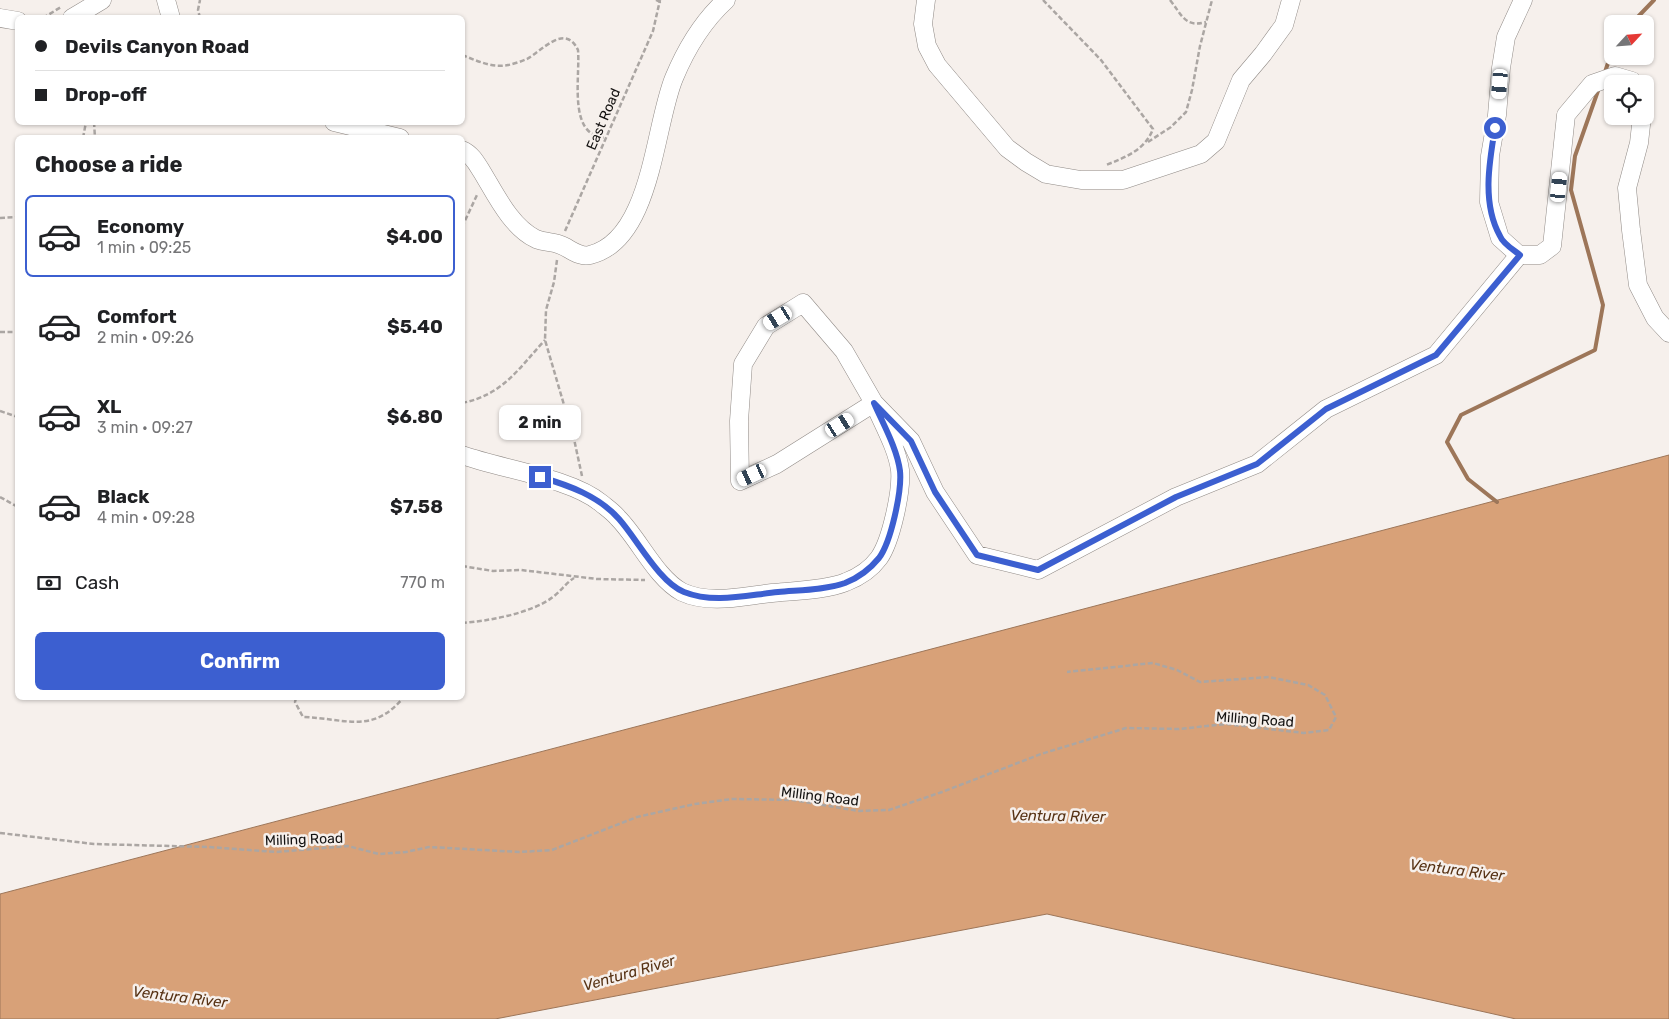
<!DOCTYPE html>
<html lang="en">
<head>
<meta charset="utf-8">
<style>
  :root { --surface:#fff; --page:#f2f2f2; --text:#202124; --muted:#757577; --line:#e0e0e0; --accent:#3c5fd0 }
  body { margin:0; font-family:Rubik,sans-serif; background:var(--page); color:var(--text); height:100vh; display:flex; flex-direction:column; font-size:19px; white-space:nowrap }
  * { box-sizing:border-box; margin:0 }
  p { font-size:16px; color:var(--muted) }
  .icon { flex:none; width:28px; height:28px; fill:none; stroke:currentColor; stroke-width:2; stroke-linecap:round; stroke-linejoin:round }
  .map { position:relative; flex:1; overflow:hidden }
  .drawer { position:absolute; left:15px; top:135px; width:450px; height:565px; display:flex; flex-direction:column; background:var(--surface); border-radius:8px; box-shadow:0 1px 4px #0004 }
  .drawer>* { flex:none }
  .banner { position:absolute; left:15px; top:15px; width:450px; height:110px; border-radius:8px; box-shadow:0 1px 4px #0004; display:grid; align-content:center; height:110px; padding:0 20px; background:var(--surface) }
  .needle { width:32px; rotate:64deg }
  .fabs { position:absolute; left:1604px; top:15px; display:grid; gap:10px }
  .fabs a { display:grid; place-items:center; width:50px; height:50px; border-radius:8px; background:var(--surface); box-shadow:0 1px 4px #0004; font-size:25px }
  .end { position:absolute; width:22px; height:22px; margin:-11px; border:6px solid #3c5fd0; background:#fff; box-shadow:0 0 0 2px #fff }
  .from { border-radius:50% }
  .bubble { position:absolute; height:35px; border-radius:8px; background:var(--surface); box-shadow:0 1px 4px #0004; font-size:16px; font-weight:700; line-height:35px; text-align:center }
  .car { position:absolute; width:15px; height:30px; margin:-15px -8px; border-radius:6px; box-shadow:0 0 4px 1px #0007; background:linear-gradient(#fff 24%,#345 0 40%,#fff 0 76%,#345 0 86%,#fff 0) }
  .banner b { display:flex; align-items:center; gap:18px; height:48px; font-size:19px }
  .banner b+b { border-top:1px solid var(--line) }
  .banner i { width:12px; height:12px; background:var(--text) }
  ul { padding:0; list-style:none }
  li { display:flex; align-items:center; gap:15px; height:82px; margin:0 10px 8px; padding:0 10px; border:2px solid transparent; border-radius:8px }
  li div { flex:1 }
  li b { display:block; font-size:19px }
  li em { font-style:normal; font-weight:700 }
  li.active { border-color:var(--accent) }
  li>.icon { width:45px; height:45px; stroke-width:1.5 }
  h2 { padding:0 20px; font-size:22px; line-height:60px }
  .pay { display:flex; align-items:center; gap:12px; height:55px; padding:0 20px; font-size:19px }
  .pay p { margin-inline-start:auto }
  .button { display:flex; gap:10px; margin-top:auto; padding:10px 20px }
  .button a { flex:1; height:58px; border-radius:8px; background:var(--accent); color:#fff; font-size:20px; font-weight:700; line-height:58px; text-align:center }
  .map>svg:first-child { display:block }
  .water { fill:#d8a178; stroke:#9d7659 }
  .lines { fill:none; stroke-linecap:round; stroke-linejoin:round }
  .stream { stroke:#9d7659; stroke-width:4 }
  .minor-casing { stroke:#908a86; stroke-width:19 }
  .path { stroke:#aba6a3; stroke-width:2.5; stroke-dasharray:5 2.5; stroke-linecap:butt }
  .minor { stroke:#fff; stroke-width:18 }
  .route { stroke:#3c5fd0; stroke-width:6 }
  .labels { text-anchor:middle; stroke-width:5; stroke-linejoin:round; paint-order:stroke }
  .street-label { font-size:14px; fill:#141211; stroke:#f6f0ec }
  .water-label { font-size:15px; font-style:italic; fill:#573214; stroke:#f6f0ec }
</style>
</head>
<body>
<div class="map">
<svg width="1669" height="1019" viewBox="0 0 1669 1019">
  <rect width="100%" height="100%" fill="#f6f0ec"/>
  <path class="water" d="M1669,455v564h-153l-469,-105 -552,105h-495v-125z"/>
  <g class="lines">
    <g class="stream">
      <path d="M1631,24l23,-24"/>
      <path d="M1604,75l8,-24"/>
      <path d="M1497,502l-29,-23 -21,-37 14,-27 134,-65 8,-45 -32,-115 4,-34 24,-68"/>
    </g>
    <defs>
      <g id="minor">
        <path d="M166,0l5,18"/>
        <path d="M926,0l-3,24 4,22 10,19 70,83 19,14 20,12 35,6h42l78,-26 15,-13 25,-61 22,-26 21,-29 7,-25"/>
        <path d="M1523,0l-17,37 -5,31 -4,47 -7,41 -1,46 11,36 19,17h21l12,-9 14,-131 26,-31 23,-8 17,5 1,3"/>
        <path d="M0,18l18,3"/>
        <path d="M72,18l30,-18"/>
        <path d="M1642,116l-3,27 -12,45 4,42 7,55 17,33 14,15"/>
        <path d="M334,122l66,16"/>
        <path d="M462,150c10,4 15,14 20,22 14,23 29,55 54,67 8,3 15,3 22,5 11,3 20,14 32,11 62,-15 64,-129 84,-177 12,-29 29,-57 52,-78"/>
        <path d="M462,455c39,14 109,23 139,48 6,5 12,9 17,15 21,21 38,60 64,74 28,13 61,4 90,1 21,-2 55,-3 74,-11 13,-5 25,-13 33,-24 12,-17 23,-67 21,-88 -3,-22 -17,-46 -26,-67l-97,61 -37,17 -1,-60 4,-57 23,-38 37,-23 41,48 30,52 37,38 24,51 42,63 61,15 138,-73 81,-33 69,-55 110,-54 83,-100"/>
      </g>
    </defs>
    <use href="#minor" class="minor-casing"/>
    <g class="path">
      <path d="M656,0l4,2 2,-2"/>
      <path d="M1043,0l58,60 52,69c-8,21 -27,28 -47,36"/>
      <path d="M1170,0c12,15 15,28 36,22"/>
      <path d="M43,18l18,-11"/>
      <path d="M200,18l-2,-8 2,-10"/>
      <path d="M462,55c16,6 29,13 46,10 6,-1 14,-4 19,-6 16,-9 38,-36 51,-9 2,23 -7,69 13,83 4,3 10,4 15,5"/>
      <path d="M94,122l1,16"/>
      <path d="M83,138l3,-16"/>
      <path d="M1148,142l23,-15 15,-15 6,-22 8,-44 12,-46"/>
      <path d="M0,218l18,-1"/>
      <path d="M462,227l15,-32"/>
      <path d="M565,231l88,-200 7,-31"/>
      <path d="M557,260l-3,22 -8,28 -1,30 29,99 8,37"/>
      <path d="M0,332h18"/>
      <path d="M462,403c41,-8 57,-35 83,-63"/>
      <path d="M0,411l18,6"/>
      <path d="M0,497l18,10"/>
      <path d="M462,566l31,5 28,-1 76,9 48,1"/>
      <path d="M462,623c27,-2 70,-10 91,-26 8,-6 13,-14 21,-19"/>
      <path d="M296,698l-1,4 8,15c41,1 69,18 100,-19"/>
      <path d="M0,833l94,11 115,3 67,5 72,-6 31,8 27,-2 23,-5 91,5 32,-2 85,-33 58,-13 37,-5 61,1 66,11 30,-1 53,-18 99,-38 85,-26 53,1 47,-5 78,9 25,-3 7,-13 -11,-22 -17,-10 -39,-8 -69,5 -23,-12 -24,-7 -86,9"/>
    </g>
    <use href="#minor" class="minor"/>
  </g>
  <g class="lines">
    <path class="route" d="M540,477c28,8 59,19 79,42 18,20 40,63 65,73 30,12 63,3 94,0 21,-2 47,-2 67,-9 13,-5 25,-14 34,-25 12,-16 23,-67 21,-87 -3,-23 -17,-47 -26,-68l37,38 24,51 42,63 61,15 138,-73 81,-33 69,-55 110,-54 84,-100c-6,-5 -17,-11 -20,-19 -18,-32 -11,-73 -5,-108"/>
  </g>
  <g class="labels">
    <g class="street-label">
      <text transform="translate(603 119) rotate(-67)" y="5">East Road</text>
      <text transform="translate(1255 719) rotate(4)" y="5">Milling Road</text>
      <text transform="translate(820 796) rotate(7)" y="5">Milling Road</text>
      <text transform="translate(304 839) rotate(-2)" y="5">Milling Road</text>
    </g>
    <g class="water-label">
      <text transform="translate(1058 816) rotate(1)" y="5">Ventura River</text>
      <text transform="translate(1457 870) rotate(7)" y="5">Ventura River</text>
      <text transform="translate(629 973) rotate(-16)" y="5">Ventura River</text>
      <text transform="translate(180 997) rotate(7)" y="5">Ventura River</text>
    </g>
  </g>
</svg>
<div class="fabs">
<a><svg class="needle" viewBox="-14 -14 28 28"><path d="M0-13l5 13h-10z" fill="#e53935"/><path d="M0 13l5-13h-10z" fill="#757577"/></svg></a>
<a><svg class="icon" aria-label="locate" viewBox="0 0 24 24"><circle cx="12" cy="12" r="6"/><path d="M12 2v4M12 18v4M2 12h4M18 12h4"/></svg></a>
</div>
<i class="end from" style="left:1495px;top:128px"></i>
<i class="end" style="left:540px;top:477px"></i>
<div class="bubble" style="left:499px;top:405px;width:82px">2 min</div>
<i class="car" style="left:1500px;top:84px;rotate:185deg"></i>
<i class="car" style="left:1559px;top:187px;rotate:6deg"></i>
<i class="car" style="left:778px;top:318px;rotate:239deg"></i>
<i class="car" style="left:840px;top:425px;rotate:58deg"></i>
<i class="car" style="left:752px;top:475px;rotate:245deg"></i>
<div class="banner">
<b><i class="from"></i>Devils Canyon Road</b>
<b><i></i>Drop-off</b>
</div>
<section class="drawer">
<h2>Choose a ride</h2>
<ul>
<li class="active"><svg class="icon" aria-label="car" viewBox="0 0 24 24"><path d="M5 17H2v-5l4-1 3-4h7l3 4 3 1v5h-3M9 17h6M6 11h13"/><circle cx="7" cy="17" r="2"/><circle cx="17" cy="17" r="2"/></svg><div><b>Economy</b><p>1 min · 09:25</p></div><em>$4.00</em></li>
<li><svg class="icon" aria-label="car" viewBox="0 0 24 24"><path d="M5 17H2v-5l4-1 3-4h7l3 4 3 1v5h-3M9 17h6M6 11h13"/><circle cx="7" cy="17" r="2"/><circle cx="17" cy="17" r="2"/></svg><div><b>Comfort</b><p>2 min · 09:26</p></div><em>$5.40</em></li>
<li><svg class="icon" aria-label="car" viewBox="0 0 24 24"><path d="M5 17H2v-5l4-1 3-4h7l3 4 3 1v5h-3M9 17h6M6 11h13"/><circle cx="7" cy="17" r="2"/><circle cx="17" cy="17" r="2"/></svg><div><b>XL</b><p>3 min · 09:27</p></div><em>$6.80</em></li>
<li><svg class="icon" aria-label="car" viewBox="0 0 24 24"><path d="M5 17H2v-5l4-1 3-4h7l3 4 3 1v5h-3M9 17h6M6 11h13"/><circle cx="7" cy="17" r="2"/><circle cx="17" cy="17" r="2"/></svg><div><b>Black</b><p>4 min · 09:28</p></div><em>$7.58</em></li>
</ul>
<div class="pay"><svg class="icon" aria-label="cash" viewBox="0 0 24 24"><path d="M3 7h18v10H3z"/><circle cx="12" cy="12" r="2"/></svg>Cash<p>770 m</p></div>
<div class="button"><a>Confirm</a></div>
</section>
</div>
</body>
</html>
